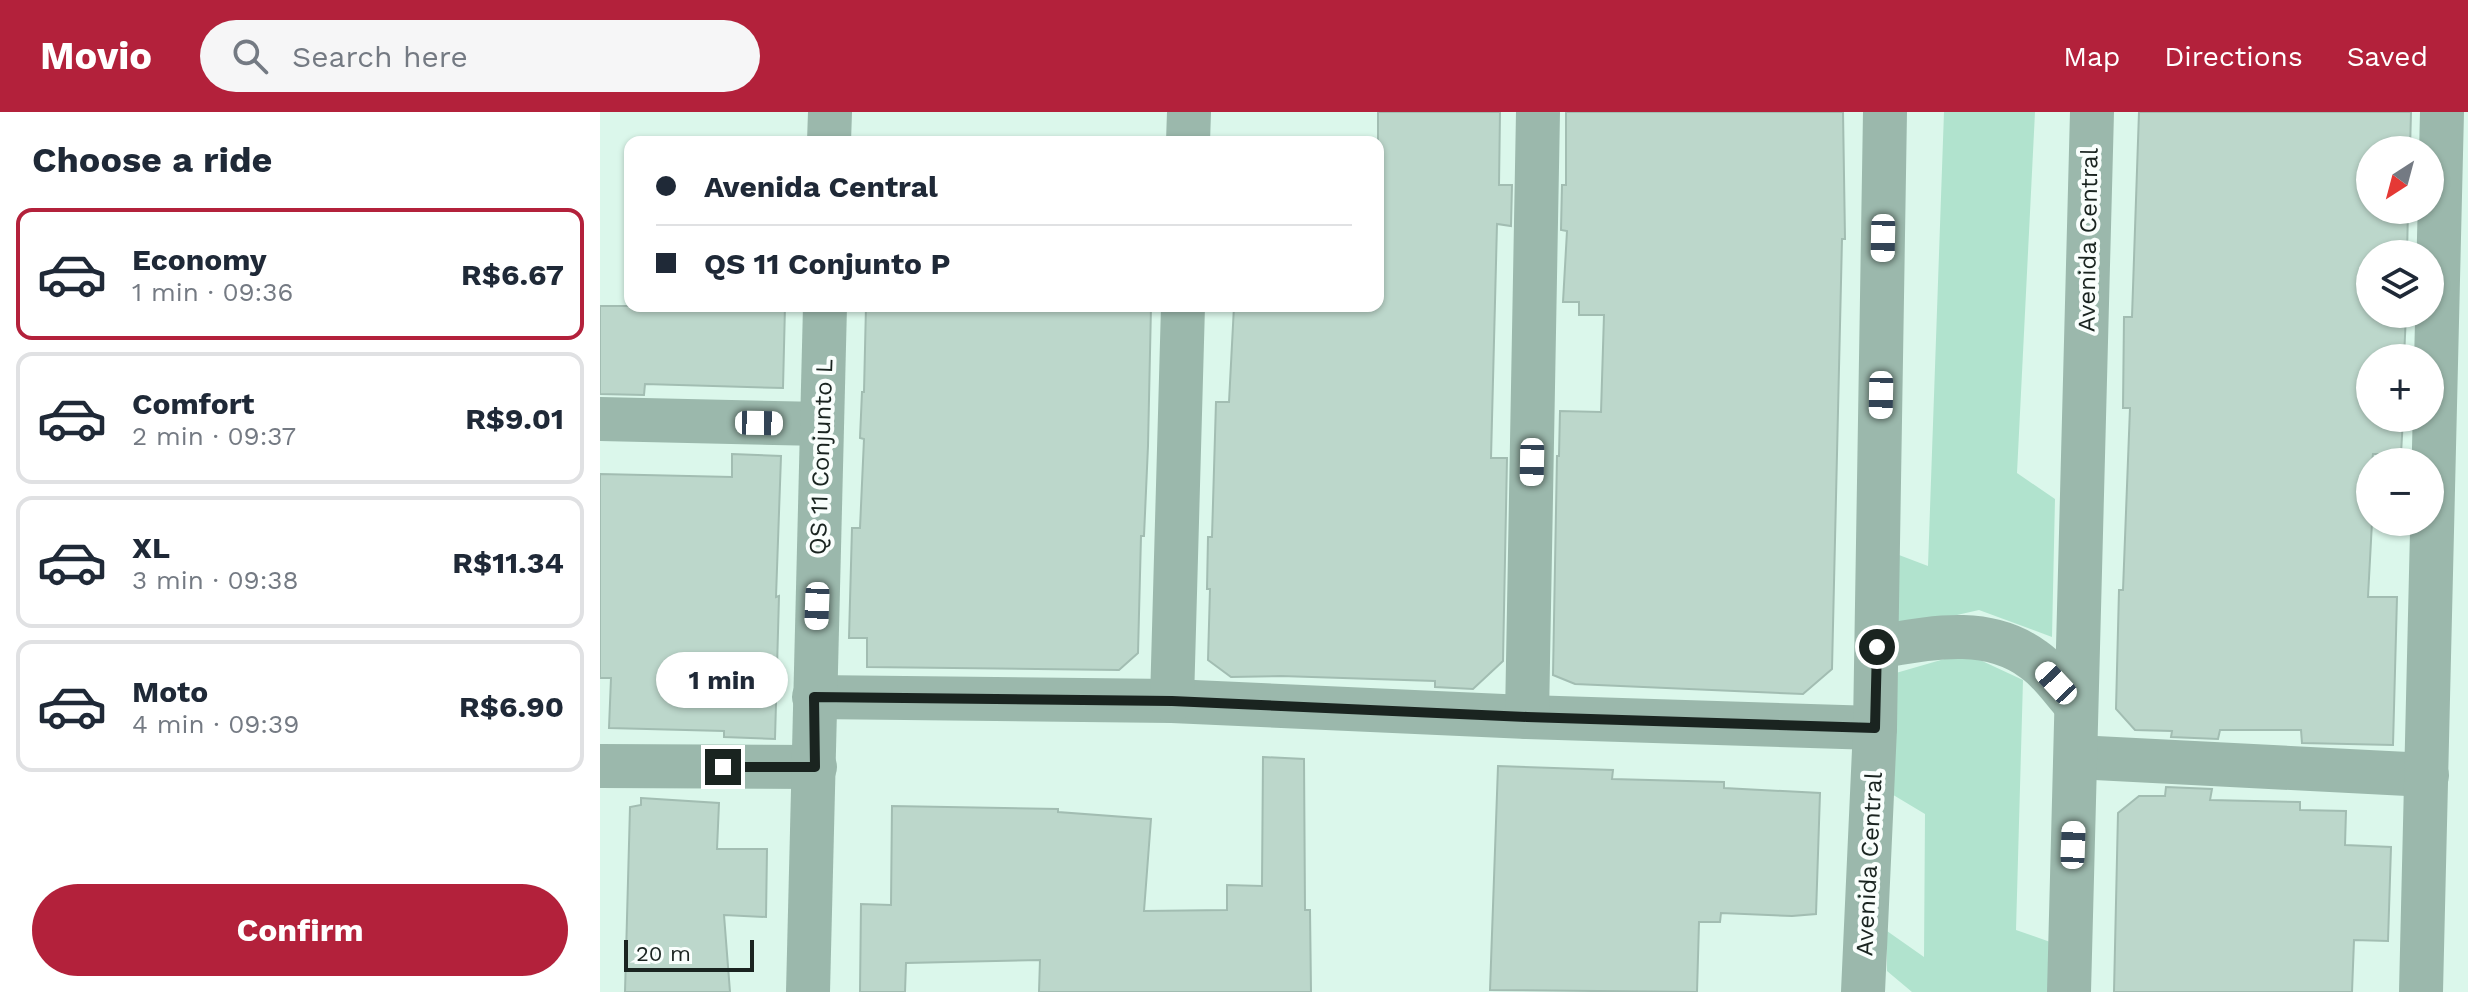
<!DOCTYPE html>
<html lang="en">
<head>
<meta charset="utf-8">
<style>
  :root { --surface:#fff; --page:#f6f6f7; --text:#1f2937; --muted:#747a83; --line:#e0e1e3; --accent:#b3213b }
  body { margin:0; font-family:"Work Sans",sans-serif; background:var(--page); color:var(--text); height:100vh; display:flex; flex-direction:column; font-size:30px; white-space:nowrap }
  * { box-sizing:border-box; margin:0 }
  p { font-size:26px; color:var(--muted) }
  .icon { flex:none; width:44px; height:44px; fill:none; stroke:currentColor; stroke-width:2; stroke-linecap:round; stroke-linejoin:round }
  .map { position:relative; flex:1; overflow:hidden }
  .panel { display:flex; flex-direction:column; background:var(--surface); width:600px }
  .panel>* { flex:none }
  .guide { position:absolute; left:24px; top:24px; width:760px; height:176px; border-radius:16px; box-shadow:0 2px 6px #0004; display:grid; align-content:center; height:176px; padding:0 32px; background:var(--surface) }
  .needle { width:52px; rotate:216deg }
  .buttons { position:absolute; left:1756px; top:24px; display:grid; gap:16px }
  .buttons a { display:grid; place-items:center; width:88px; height:88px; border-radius:50%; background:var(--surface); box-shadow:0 2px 6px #0004; font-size:40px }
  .scale { position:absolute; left:24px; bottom:20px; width:130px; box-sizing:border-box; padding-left:8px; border:4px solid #1a2420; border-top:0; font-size:22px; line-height:28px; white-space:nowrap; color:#1a2420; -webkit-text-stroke:6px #f9fefc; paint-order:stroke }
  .end { position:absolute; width:36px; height:36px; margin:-18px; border:10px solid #1a2420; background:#fff; box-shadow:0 0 0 4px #fff }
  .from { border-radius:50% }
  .bubble { position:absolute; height:56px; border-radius:28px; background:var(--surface); box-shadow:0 2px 6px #0004; font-size:26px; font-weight:700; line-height:56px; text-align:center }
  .car { position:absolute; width:24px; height:48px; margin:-24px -12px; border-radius:10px; box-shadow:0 0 6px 2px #0007; background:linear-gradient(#fff 24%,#345 0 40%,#fff 0 76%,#345 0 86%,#fff 0) }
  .guide b { display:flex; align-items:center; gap:28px; height:76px; font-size:30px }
  .guide b+b { border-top:2px solid var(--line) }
  .guide i { width:20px; height:20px; background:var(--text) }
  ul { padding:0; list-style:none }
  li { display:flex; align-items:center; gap:24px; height:132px; margin:0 16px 12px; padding:0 16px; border:4px solid var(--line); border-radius:16px }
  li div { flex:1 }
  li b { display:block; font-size:30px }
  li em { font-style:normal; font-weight:700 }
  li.current { border-color:var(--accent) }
  li>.icon { width:72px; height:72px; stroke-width:1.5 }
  h2 { padding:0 32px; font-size:36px; line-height:96px }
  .primary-button { display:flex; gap:16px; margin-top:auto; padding:16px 32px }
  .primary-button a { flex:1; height:92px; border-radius:48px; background:var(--accent); color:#fff; font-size:32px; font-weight:700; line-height:92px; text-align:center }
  header { display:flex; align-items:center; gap:48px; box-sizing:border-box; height:112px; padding:0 40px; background:var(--accent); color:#fff }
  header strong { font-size:38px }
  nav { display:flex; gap:44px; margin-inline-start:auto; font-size:28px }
  .search { width:560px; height:72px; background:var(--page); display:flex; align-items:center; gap:20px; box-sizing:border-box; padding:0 28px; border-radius:44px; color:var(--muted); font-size:30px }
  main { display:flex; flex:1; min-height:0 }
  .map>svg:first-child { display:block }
  .green { fill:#b1e3ce }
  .building { fill:#bcd7cb; stroke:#a2bdb2; stroke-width:2 }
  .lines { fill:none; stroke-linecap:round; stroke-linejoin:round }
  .minor { stroke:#9bb8ac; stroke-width:44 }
  .route { stroke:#1a2420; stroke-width:10 }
  .labels { text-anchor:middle; stroke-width:8; stroke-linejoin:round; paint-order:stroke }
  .street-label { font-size:24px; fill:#1a2420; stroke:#f9fefc }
</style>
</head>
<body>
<header>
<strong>Movio</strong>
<div class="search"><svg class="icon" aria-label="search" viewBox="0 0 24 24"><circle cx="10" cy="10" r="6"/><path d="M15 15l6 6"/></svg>Search here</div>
<nav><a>Map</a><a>Directions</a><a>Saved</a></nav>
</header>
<main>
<section class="panel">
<h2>Choose a ride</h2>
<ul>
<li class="current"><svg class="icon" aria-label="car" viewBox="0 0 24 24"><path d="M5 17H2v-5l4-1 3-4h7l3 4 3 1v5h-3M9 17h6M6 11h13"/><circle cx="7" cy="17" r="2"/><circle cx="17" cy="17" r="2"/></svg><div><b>Economy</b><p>1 min · 09:36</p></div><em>R$6.67</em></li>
<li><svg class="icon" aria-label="car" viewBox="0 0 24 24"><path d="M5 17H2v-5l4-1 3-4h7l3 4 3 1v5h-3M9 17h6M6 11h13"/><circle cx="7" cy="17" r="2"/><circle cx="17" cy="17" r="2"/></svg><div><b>Comfort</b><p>2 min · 09:37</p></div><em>R$9.01</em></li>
<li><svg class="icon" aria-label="car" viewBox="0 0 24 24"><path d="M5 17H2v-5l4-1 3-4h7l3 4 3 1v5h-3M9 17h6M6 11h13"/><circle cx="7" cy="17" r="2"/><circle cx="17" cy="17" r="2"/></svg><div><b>XL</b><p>3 min · 09:38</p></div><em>R$11.34</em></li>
<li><svg class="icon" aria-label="car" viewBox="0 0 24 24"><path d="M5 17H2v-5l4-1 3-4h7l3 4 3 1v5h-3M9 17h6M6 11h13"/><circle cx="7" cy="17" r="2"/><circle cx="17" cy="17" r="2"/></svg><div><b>Moto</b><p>4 min · 09:39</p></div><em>R$6.90</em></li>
</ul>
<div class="primary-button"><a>Confirm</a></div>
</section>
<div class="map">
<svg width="1868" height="880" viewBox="0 0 1868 880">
  <rect width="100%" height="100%" fill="#dbf7eb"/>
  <g class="green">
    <path d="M1344,0h91l-18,361 38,26 -3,138 -73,-27 -84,19 4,-74 29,11z"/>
    <path d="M1365,541l58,27 -7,250 37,13 -5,49h-136l-25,-21v-40l37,26 1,-143 -35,-21 6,-120z"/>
  </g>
  <g class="building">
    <path d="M778,0h122l-1,73h13l-1,41 -14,-2 -6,234h16l-4,203 -30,28 -38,-2v-6l-154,-5 -50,1 -23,-17 2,-71h-3l1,-52h4l4,-135h13l5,-96h144z"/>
    <path d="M966,0h277l2,127h-3l-10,430 -29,25 -228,-10 -22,-9 4,-219h2l1,-45 41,1 3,-97h-25v-13h-16l4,-71 -6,-1 1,-45h4z"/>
    <path d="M1539,0h272l-1,38h-40v60h38l-1,44h-37v60h36l-2,44h-34v60h33l-2,36h-28l-1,8h-2l2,60 -4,75h29l-4,148 -91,-2 -1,-13h-81l-2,9 -47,-2 1,-6 -37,-1 -19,-21 3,-119h4l7,-182h-7l1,-91h8z"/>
    <path d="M0,194h185l-2,82 -138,-4 -1,11 -44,-1z"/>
    <path d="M266,194h285l-3,140 -4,90h-3l-3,117 -19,17 -252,-3v-29h-18l3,-110h8l4,-89 -4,-1 2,-46h2z"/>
    <path d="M132,342l49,2 -5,141 3,-1 -4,143 -51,-2v-6l-115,-3 2,-50h-11v-204l132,3z"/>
    <path d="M663,645l41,2 1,151h5l1,82h-272l1,-32 -134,3 -1,29h-45l1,-88 30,1 1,-99 166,3v3l93,7 -7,92 83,-1v-25l35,1z"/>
    <path d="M898,654l115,4 -1,9 112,3v6l96,5 -4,121 -24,2 -71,-3 -1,9h-21l-2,70 -207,-2z"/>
    <path d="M1566,675l46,2 -2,11 90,2v8l46,1 -1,34 46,2 -3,94 -34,-1 -2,52h-238l4,-179 21,-17h26z"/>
    <path d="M41,686l78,5 -2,46h50l-1,68 -42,-2 6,77h-105l5,-185 11,-2z"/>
  </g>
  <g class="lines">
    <g class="minor">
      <path d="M229,30l1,-30"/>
      <path d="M588,30l1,-30"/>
      <path d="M0,307l222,5"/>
      <path d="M1277,535c53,-9 110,-22 157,13 16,11 29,31 42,45"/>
      <path d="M214,585l358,4 355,16 348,11"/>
      <path d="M572,589l11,-395"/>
      <path d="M927,605l11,-605"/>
      <path d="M1476,645l351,18"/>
      <path d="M0,654l215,1"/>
      <path d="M208,880l17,-686"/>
      <path d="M1263,880l12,-264 10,-616"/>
      <path d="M1469,880l23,-880"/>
      <path d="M1821,880l21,-880"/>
    </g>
  </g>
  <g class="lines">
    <path class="route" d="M123,655h92l-1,-70 358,4 355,16 348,11 2,-81"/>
  </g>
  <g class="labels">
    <g class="street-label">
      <text transform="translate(1488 128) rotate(-89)" y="8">Avenida Central</text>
      <text transform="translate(221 345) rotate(-88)" y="8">QS 11 Conjunto L</text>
      <text transform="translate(1269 752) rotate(-87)" y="8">Avenida Central</text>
    </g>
  </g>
</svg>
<div class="buttons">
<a><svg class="needle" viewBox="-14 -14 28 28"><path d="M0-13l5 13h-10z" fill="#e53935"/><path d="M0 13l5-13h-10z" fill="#747a83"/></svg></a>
<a><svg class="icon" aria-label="layers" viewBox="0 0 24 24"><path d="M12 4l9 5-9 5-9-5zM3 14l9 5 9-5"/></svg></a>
<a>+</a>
<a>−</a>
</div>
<div class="scale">20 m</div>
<i class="end from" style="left:1277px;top:535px"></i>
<i class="end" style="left:123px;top:655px"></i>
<div class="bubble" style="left:56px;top:540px;width:132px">1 min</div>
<i class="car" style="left:1283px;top:126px;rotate:181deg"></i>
<i class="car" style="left:1281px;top:283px;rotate:181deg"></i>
<i class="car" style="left:159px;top:311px;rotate:91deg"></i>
<i class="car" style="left:932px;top:350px;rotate:181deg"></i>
<i class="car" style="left:217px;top:494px;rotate:182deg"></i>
<i class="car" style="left:1456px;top:571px;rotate:317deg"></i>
<i class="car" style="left:1473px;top:733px;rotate:2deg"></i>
<div class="guide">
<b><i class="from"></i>Avenida Central</b>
<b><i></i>QS 11 Conjunto P</b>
</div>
</div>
</main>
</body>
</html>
